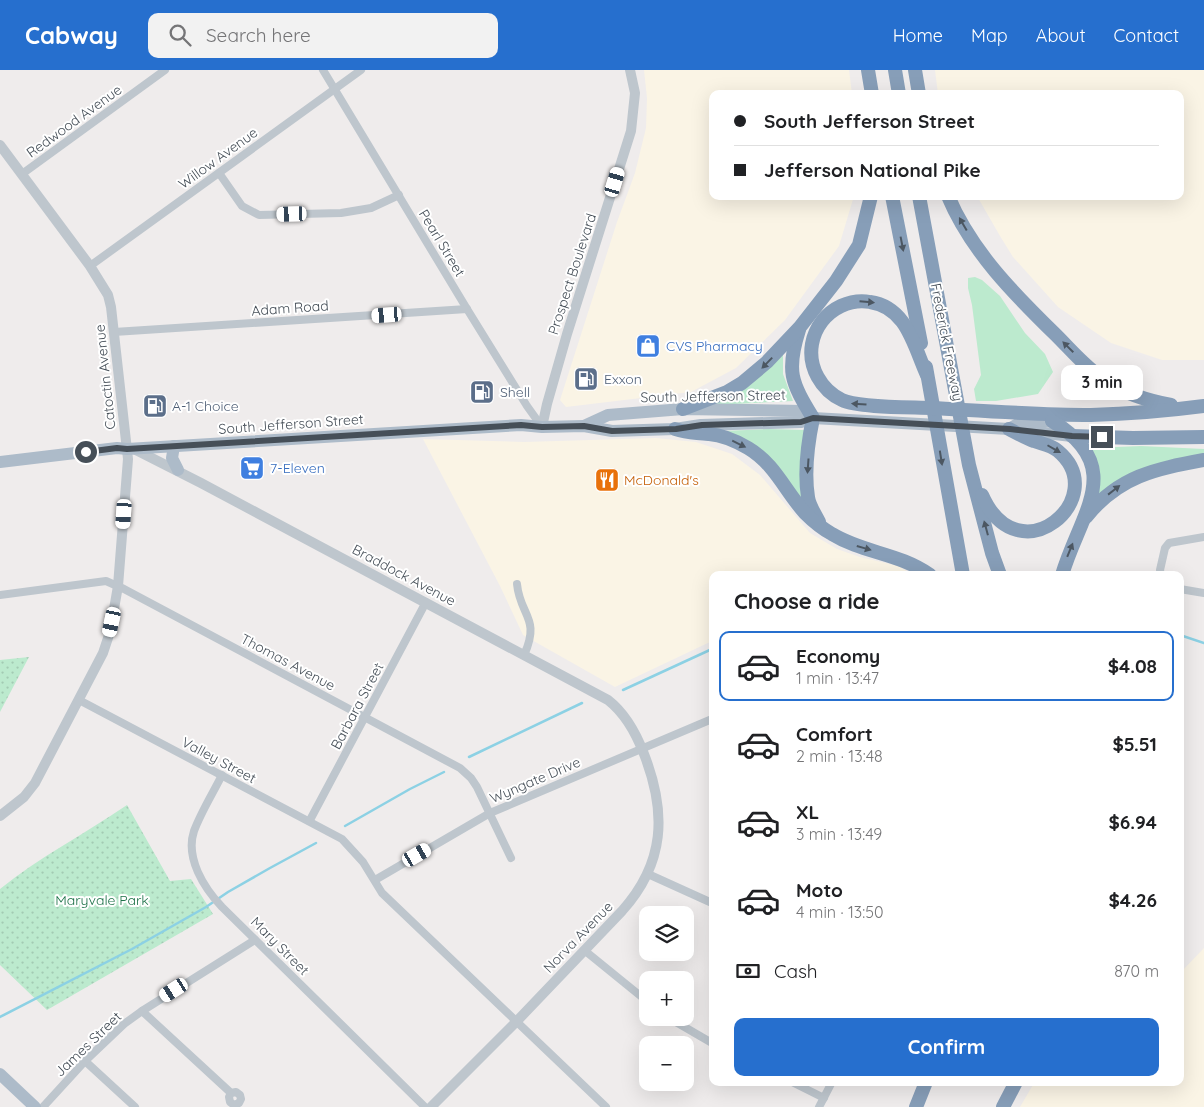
<!DOCTYPE html>
<html lang="en">
<head>
<meta charset="utf-8">
<style>
  :root { --surface:#fff; --page:#f2f2f2; --text:#202124; --muted:#757577; --line:#e0e0e0; --accent:#266fce }
  body { margin:0; font-family:Quicksand,sans-serif; background:var(--page); color:var(--text); height:100vh; display:flex; flex-direction:column; font-size:19px; white-space:nowrap }
  * { box-sizing:border-box; margin:0 }
  p { font-size:16px; color:var(--muted) }
  .icon { flex:none; width:28px; height:28px; fill:none; stroke:currentColor; stroke-width:2; stroke-linecap:round; stroke-linejoin:round }
  .map { position:relative; flex:1; overflow:hidden }
  .panel { position:absolute; left:709px; top:501px; width:475px; height:515px; display:flex; flex-direction:column; background:var(--surface); border-radius:10px; box-shadow:0 5px 20px #0002 }
  .panel>* { flex:none }
  .hud { position:absolute; left:709px; top:20px; width:475px; height:110px; border-radius:10px; box-shadow:0 5px 20px #0002; display:grid; align-content:center; height:110px; padding:0 25px; background:var(--surface) }
  .buttons { position:absolute; left:639px; top:836px; display:grid; gap:10px }
  .buttons a { display:grid; place-items:center; width:55px; height:55px; border-radius:10px; background:var(--surface); box-shadow:0 5px 20px #0002; font-size:25px }
  .end { position:absolute; width:22px; height:22px; margin:-11px; border:6px solid #464f58; background:#fff; box-shadow:0 0 0 2px #fff }
  .from { border-radius:50% }
  .bubble { position:absolute; height:35px; border-radius:10px; background:var(--surface); box-shadow:0 5px 20px #0002; font-size:16px; font-weight:800; line-height:35px; text-align:center }
  .car { position:absolute; width:15px; height:30px; margin:-15px -8px; border-radius:6px; box-shadow:0 0 4px 1px #0007; background:linear-gradient(#fff 24%,#345 0 40%,#fff 0 76%,#345 0 86%,#fff 0) }
  .hud b { display:flex; align-items:center; gap:18px; height:48px; font-size:19px }
  .hud b+b { border-top:1px solid var(--line) }
  .hud i { width:12px; height:12px; background:var(--text) }
  ul { padding:0; list-style:none }
  li { display:flex; align-items:center; gap:15px; height:70px; margin:0 10px 8px; padding:0 15px; border:2px solid transparent; border-radius:10px }
  li div { flex:1 }
  li b { display:block; font-size:19px }
  li em { font-style:normal; font-weight:800 }
  li.on { border-color:var(--accent) }
  li>.icon { width:45px; height:45px; stroke-width:1.5 }
  h2 { padding:0 25px; font-size:22px; line-height:60px }
  .pay { display:flex; align-items:center; gap:12px; height:55px; padding:0 25px; font-size:19px }
  .pay p { margin-inline-start:auto }
  .primary-button { display:flex; gap:10px; margin-top:auto; padding:10px 25px }
  .primary-button a { flex:1; height:58px; border-radius:10px; background:var(--accent); color:#fff; font-size:20px; font-weight:800; line-height:58px; text-align:center }
  header { display:flex; align-items:center; gap:30px; box-sizing:border-box; height:70px; padding:0 25px; background:var(--accent); color:#fff }
  header strong { font-size:24px }
  nav { display:flex; gap:28px; margin-inline-start:auto; font-size:18px }
  .search { width:350px; height:45px; background:var(--page); display:flex; align-items:center; gap:12px; box-sizing:border-box; padding:0 18px; border-radius:10px; color:var(--muted); font-size:19px }
  .map>svg:first-child { display:block }
  .commercial { fill:#faf4e5 }
  .green { fill:#bceace }
  .park { fill:url(#park-dots) }
  .lines { fill:none; stroke-linecap:round; stroke-linejoin:round }
  .stream { stroke:#8cd1e4; stroke-width:2.5 }
  .minor { stroke:#bec6cd; stroke-width:8 }
  .tertiary { stroke:#bec6cd; stroke-width:10 }
  .primary { stroke:#adbbc9; stroke-width:12 }
  .motorway { stroke:#879eb8; stroke-width:14 }
  .oneway { fill:#4c5762 }
  .route { stroke:#464f58; stroke-width:6 }
  .labels { text-anchor:middle; stroke-width:4; stroke-linejoin:round; paint-order:stroke }
  .street-label { font-size:14px; fill:#464f58; stroke:#fff }
  .shop-label { font-size:14px; fill:#366cbe; stroke:#fff; text-anchor:start }
  .service-label { font-size:14px; fill:#4e5e75; stroke:#fff; text-anchor:start }
  .food-label { font-size:14px; fill:#c56008; stroke:#fff; text-anchor:start }
  .park-label { font-size:14px; fill:#1d7248; stroke:#fff }
</style>
</head>
<body>
<header>
<strong>Cabway</strong>
<div class="search"><svg class="icon" aria-label="search" viewBox="0 0 24 24"><circle cx="10" cy="10" r="6"/><path d="M15 15l6 6"/></svg>Search here</div>
<nav><a>Home</a><a>Map</a><a>About</a><a>Contact</a></nav>
</header>
<div class="map">
<svg width="1204" height="1037" viewBox="0 0 1204 1037">
  <defs>
    <pattern id="park-dots" width="8" height="8" patternUnits="userSpaceOnUse" patternTransform="scale(1.25)"><rect width="8" height="8" fill="#bceace"/><path d="M2 2h.1M6 6h.1" fill="none" stroke="#a3cab3" stroke-width="1.8" stroke-linecap="round"/></pattern>
  </defs>
  <rect width="100%" height="100%" fill="#efecec"/>
  <g class="commercial">
    <path d="M644,0h205l3,24h-140v102h142l-15,50 -54,74 -49,48 -45,24 -125,15 -6,-7 57,-178 18,-49 11,-45 1,-30z"/>
    <path d="M935,0h269v290h-42l-51,-17 -53,-36 -45,-50 -13,-21 -23,-40h203v-102h-242z"/>
    <path d="M656,368l40,4 36,12 28,21 50,58 27,16 23,8 38,9 15,9h-201v66l-97,46 -92,-52 -23,-49 -77,-147 101,3z"/>
    <path d="M1204,878v159h-184l14,-24 146,-1v-109z"/>
  </g>
  <g class="green">
    <path d="M975,207l7,3 18,16 25,37 20,21 8,18 -15,22 -42,7h-20l-2,-12 7,-14 -9,-70 -4,-17v-10z"/>
    <path d="M783,284v20l10,27 -79,4z"/>
    <path d="M769,359l35,1 2,79 -15,-23 -68,-55z"/>
    <path d="M1141,376l63,3v8l-106,41 1,-24 -7,-25 1,-1z"/>
  </g>
  <g class="park">
    <path d="M29,587l-29,55v-52z"/>
    <path d="M127,735l43,76 21,-2 22,35 -166,96 -47,-45v-76c39,-32 85,-55 127,-84z"/>
  </g>
  <g class="lines">
    <g class="stream">
      <path d="M1180,565l24,8"/>
      <path d="M623,620l89,-41"/>
      <path d="M469,687l113,-54"/>
      <path d="M345,756l65,-37 34,-17"/>
      <path d="M0,947l132,-68 74,-42 22,-15 42,-24 46,-25"/>
    </g>
    <g class="minor">
      <path d="M323,0l144,239 60,97 15,21"/>
      <path d="M219,103l23,33 17,9 82,-2 30,-5 28,-13"/>
      <path d="M22,104l143,-104"/>
      <path d="M90,196l271,-196"/>
      <path d="M114,262l353,-23"/>
      <path d="M1161,505l-1,-5 5,-22 4,-5 35,-6"/>
      <path d="M517,514c3,32 24,34 7,71"/>
      <path d="M1180,519l24,4"/>
      <path d="M0,525l106,-14 18,8 336,179 11,10 6,9 34,71"/>
      <path d="M79,630l263,139 21,23 19,31 224,214"/>
      <path d="M222,705c-9,18 -21,37 -28,56 -9,27 10,57 28,76l203,200"/>
      <path d="M310,750l116,-218"/>
      <path d="M648,804l64,29"/>
      <path d="M375,810l115,-67 222,-94"/>
      <path d="M584,880l64,52"/>
      <path d="M142,941l89,82 5,-1 4,3 1,4 -2,4 -5,2 -4,-3 -1,-5 2,-4"/>
      <path d="M669,948l43,25"/>
      <path d="M85,991l50,46"/>
      <path d="M792,1012l32,16"/>
      <path d="M43,1037l42,-46 39,-37 18,-13 113,-71"/>
      <path d="M819,1037l13,-25"/>
    </g>
    <g class="tertiary">
      <path d="M0,75l90,121 18,29 3,12 17,152 -10,127 -8,46 -7,21 -68,130 -11,14 -24,19"/>
      <path d="M542,357l5,-23 20,-70 64,-203 4,-38 -5,-23"/>
      <path d="M134,379l67,34 407,217c18,14 28,33 36,54 23,59 21,109 -22,157l-106,111 -85,85"/>
    </g>
    <g class="primary">
      <path d="M584,356l24,-11 75,-6 120,2 10,7"/>
      <path d="M1009,359l14,-8h29"/>
      <path d="M174,376l-2,12 6,12"/>
      <path d="M0,392l117,-14 10,1 394,-24 21,2 42,-1 28,5 63,-2 26,-4 100,-3 12,-4 196,11 63,7"/>
      <path d="M0,1004l35,33"/>
    </g>
    <g class="motorway">
      <path d="M868,0l4,24"/>
      <path d="M895,0l4,24"/>
      <path d="M915,0l4,24"/>
      <path d="M892,126l29,147"/>
      <path d="M919,126l50,269 23,88 8,22"/>
      <path d="M948,126c23,55 66,98 108,139 16,16 31,34 50,46 20,13 43,20 65,24"/>
      <path d="M799,260c-13,41 -8,52 14,88 -5,24 -9,54 -5,79 1,8 7,17 11,25"/>
      <path d="M926,297l37,208"/>
      <path d="M927,305c-13,-28 -20,-68 -57,-73 -10,-2 -20,0 -29,4 -15,7 -26,21 -29,38 -4,23 9,46 30,56 17,8 69,7 90,8 53,3 106,7 159,7 38,-1 75,-4 113,-9"/>
      <path d="M683,339l44,-17 15,-9 25,-21 33,-35 36,-46 23,-36 12,-49"/>
      <path d="M1052,351c76,46 28,92 10,154"/>
      <path d="M675,359c14,5 21,3 34,5 14,1 27,7 39,14 27,16 37,43 57,65 8,8 18,16 27,21 31,19 67,19 98,41"/>
      <path d="M1072,366l61,2 71,-1"/>
      <path d="M982,425c37,84 131,2 76,-44 -7,-6 -16,-7 -24,-10 -9,-3 -17,-8 -25,-12"/>
      <path d="M1086,447c33,-41 69,-48 118,-57"/>
      <path d="M916,1037l10,-25"/>
      <path d="M1003,1037l13,-25"/>
    </g>
  </g>
  <defs><path id="oneway-solid" d="M-6-.8H1V-3.2L6.5 0L1 3.2V.8H-6Z" transform="scale(1.25)"/></defs>
  <g class="oneway">
    <use href="#oneway-solid" transform="translate(963 154) rotate(-120)"/>
    <use href="#oneway-solid" transform="translate(902 174) rotate(79)"/>
    <use href="#oneway-solid" transform="translate(867 232) rotate(5)"/>
    <use href="#oneway-solid" transform="translate(1068 277) rotate(-135)"/>
    <use href="#oneway-solid" transform="translate(767 293) rotate(134)"/>
    <use href="#oneway-solid" transform="translate(859 334) rotate(-176)"/>
    <use href="#oneway-solid" transform="translate(739 374) rotate(26)"/>
    <use href="#oneway-solid" transform="translate(1054 379) rotate(30)"/>
    <use href="#oneway-solid" transform="translate(941 388) rotate(81)"/>
    <use href="#oneway-solid" transform="translate(808 396) rotate(94)"/>
    <use href="#oneway-solid" transform="translate(1114 420) rotate(-38)"/>
    <use href="#oneway-solid" transform="translate(986 458) rotate(-105)"/>
    <use href="#oneway-solid" transform="translate(864 478) rotate(16)"/>
    <use href="#oneway-solid" transform="translate(1070 480) rotate(-68)"/>
  </g>
  <g class="lines">
    <path class="route" d="M86,382l31,-4 10,1 394,-24 21,2 42,-1 28,5 64,-2 26,-4 99,-3 12,-4 197,11 62,7 30,1"/>
  </g>
  <defs>
    <symbol id="shop-square" viewBox="-11 -11 22 22"><rect x="-9" y="-9" width="18" height="18" rx="4" fill="#3f7fe0" stroke="#fff"/><path d="M-5-2.5h2.3a2.7 3.5 0 0 1 5.4 0H5L5.5 6h-11ZM-1.5-2.5h3a1.5 2.3 0 0 0-3 0Z" fill="#fff"/></symbol>
    <symbol id="fuel-square" viewBox="-11 -11 22 22"><rect x="-9" y="-9" width="18" height="18" rx="4" fill="#5c6f8a" stroke="#fff"/><path d="M-5.5-6h7V0h2V4h1.3V-2.5L3-4.5l.8-.8L6-3V5H2.5V1h-1V6h-7ZM-4.2-4.7v3.2H.2V-4.7Z" fill="#fff"/></symbol>
    <symbol id="supermarket-square" viewBox="-11 -11 22 22"><rect x="-9" y="-9" width="18" height="18" rx="4" fill="#3f7fe0" stroke="#fff"/><path d="M-6-5.5h2.5l.6 2H6L4.5 2H-2.5L-4.4-4H-6ZM-1.5 3.2a1.3 1.3 0 1 0 .1 0ZM3 3.2a1.3 1.3 0 1 0 .1 0Z" fill="#fff"/></symbol>
    <symbol id="restaurant-square" viewBox="-11 -11 22 22"><rect x="-9" y="-9" width="18" height="18" rx="4" fill="#e8710a" stroke="#fff"/><path d="M-5-6h1v4h1v-4h1v4h1v-4h1v5L-1.5 .5V6h-2V.5L-5-1ZM5-6V6H3V1.5H1.5Q1.5-4 5-6Z" fill="#fff"/></symbol>
  </defs>
  <g fill-rule="evenodd">
    <use href="#shop-square" x="634" y="262" width="28" height="28"/>
    <use href="#fuel-square" x="572" y="295" width="28" height="28"/>
    <use href="#fuel-square" x="468" y="308" width="28" height="28"/>
    <use href="#fuel-square" x="141" y="322" width="28" height="28"/>
    <use href="#supermarket-square" x="238" y="384" width="28" height="28"/>
    <use href="#restaurant-square" x="593" y="396" width="28" height="28"/>
  </g>
  <g class="labels">
    <g class="street-label">
      <text transform="translate(74 51) rotate(-36)" y="5">Redwood Avenue</text>
      <text transform="translate(218 88) rotate(-36)" y="5">Willow Avenue</text>
      <text transform="translate(442 173) rotate(59)" y="5">Pearl Street</text>
      <text transform="translate(572 204) rotate(-72)" y="5">Prospect Boulevard</text>
      <text transform="translate(290 238) rotate(-4)" y="5">Adam Road</text>
      <text transform="translate(947 272) rotate(79)" y="5">Frederick Freeway</text>
      <text transform="translate(105 307) rotate(-96)" y="5">Catoctin Avenue</text>
      <text transform="translate(713 326) rotate(-1)" y="5">South Jefferson Street</text>
      <text transform="translate(291 354) rotate(-4)" y="5">South Jefferson Street</text>
      <text transform="translate(404 505) rotate(28)" y="5">Braddock Avenue</text>
      <text transform="translate(288 592) rotate(28)" y="5">Thomas Avenue</text>
      <text transform="translate(357 636) rotate(-62)" y="5">Barbara Street</text>
      <text transform="translate(219 690) rotate(28)" y="5">Valley Street</text>
      <text transform="translate(535 710) rotate(-23)" y="5">Wyngate Drive</text>
      <text transform="translate(578 867) rotate(-46)" y="5">Norva Avenue</text>
      <text transform="translate(280 876) rotate(45)" y="5">Mary Street</text>
      <text transform="translate(88 974) rotate(-44)" y="5">James Street</text>
    </g>
    <g class="shop-label">
      <text x="666" y="281">CVS Pharmacy</text>
      <text x="270" y="403">7-Eleven</text>
    </g>
    <g class="service-label">
      <text x="604" y="314">Exxon</text>
      <text x="500" y="327">Shell</text>
      <text x="172" y="341">A-1 Choice</text>
    </g>
    <g class="food-label">
      <text x="624" y="415">McDonald's</text>
    </g>
    <g class="park-label">
      <text x="102" y="835">Maryvale Park</text>
    </g>
  </g>
</svg>
<div class="buttons">
<a><svg class="icon" aria-label="layers" viewBox="0 0 24 24"><path d="M12 4l9 5-9 5-9-5zM3 14l9 5 9-5"/></svg></a>
<a>+</a>
<a>−</a>
</div>
<i class="end from" style="left:86px;top:382px"></i>
<i class="end" style="left:1102px;top:367px"></i>
<div class="bubble" style="left:1061px;top:295px;width:82px">3 min</div>
<i class="car" style="left:615px;top:112px;rotate:17deg"></i>
<i class="car" style="left:292px;top:144px;rotate:268deg"></i>
<i class="car" style="left:387px;top:245px;rotate:266deg"></i>
<i class="car" style="left:124px;top:444px;rotate:184deg"></i>
<i class="car" style="left:112px;top:552px;rotate:192deg"></i>
<i class="car" style="left:417px;top:785px;rotate:60deg"></i>
<i class="car" style="left:174px;top:920px;rotate:238deg"></i>
<div class="hud">
<b><i class="from"></i>South Jefferson Street</b>
<b><i></i>Jefferson National Pike</b>
</div>
<section class="panel">
<h2>Choose a ride</h2>
<ul>
<li class="on"><svg class="icon" aria-label="car" viewBox="0 0 24 24"><path d="M5 17H2v-5l4-1 3-4h7l3 4 3 1v5h-3M9 17h6M6 11h13"/><circle cx="7" cy="17" r="2"/><circle cx="17" cy="17" r="2"/></svg><div><b>Economy</b><p>1 min · 13:47</p></div><em>$4.08</em></li>
<li><svg class="icon" aria-label="car" viewBox="0 0 24 24"><path d="M5 17H2v-5l4-1 3-4h7l3 4 3 1v5h-3M9 17h6M6 11h13"/><circle cx="7" cy="17" r="2"/><circle cx="17" cy="17" r="2"/></svg><div><b>Comfort</b><p>2 min · 13:48</p></div><em>$5.51</em></li>
<li><svg class="icon" aria-label="car" viewBox="0 0 24 24"><path d="M5 17H2v-5l4-1 3-4h7l3 4 3 1v5h-3M9 17h6M6 11h13"/><circle cx="7" cy="17" r="2"/><circle cx="17" cy="17" r="2"/></svg><div><b>XL</b><p>3 min · 13:49</p></div><em>$6.94</em></li>
<li><svg class="icon" aria-label="car" viewBox="0 0 24 24"><path d="M5 17H2v-5l4-1 3-4h7l3 4 3 1v5h-3M9 17h6M6 11h13"/><circle cx="7" cy="17" r="2"/><circle cx="17" cy="17" r="2"/></svg><div><b>Moto</b><p>4 min · 13:50</p></div><em>$4.26</em></li>
</ul>
<div class="pay"><svg class="icon" aria-label="cash" viewBox="0 0 24 24"><path d="M3 7h18v10H3z"/><circle cx="12" cy="12" r="2"/></svg>Cash<p>870 m</p></div>
<div class="primary-button"><a>Confirm</a></div>
</section>
</div>
</body>
</html>
